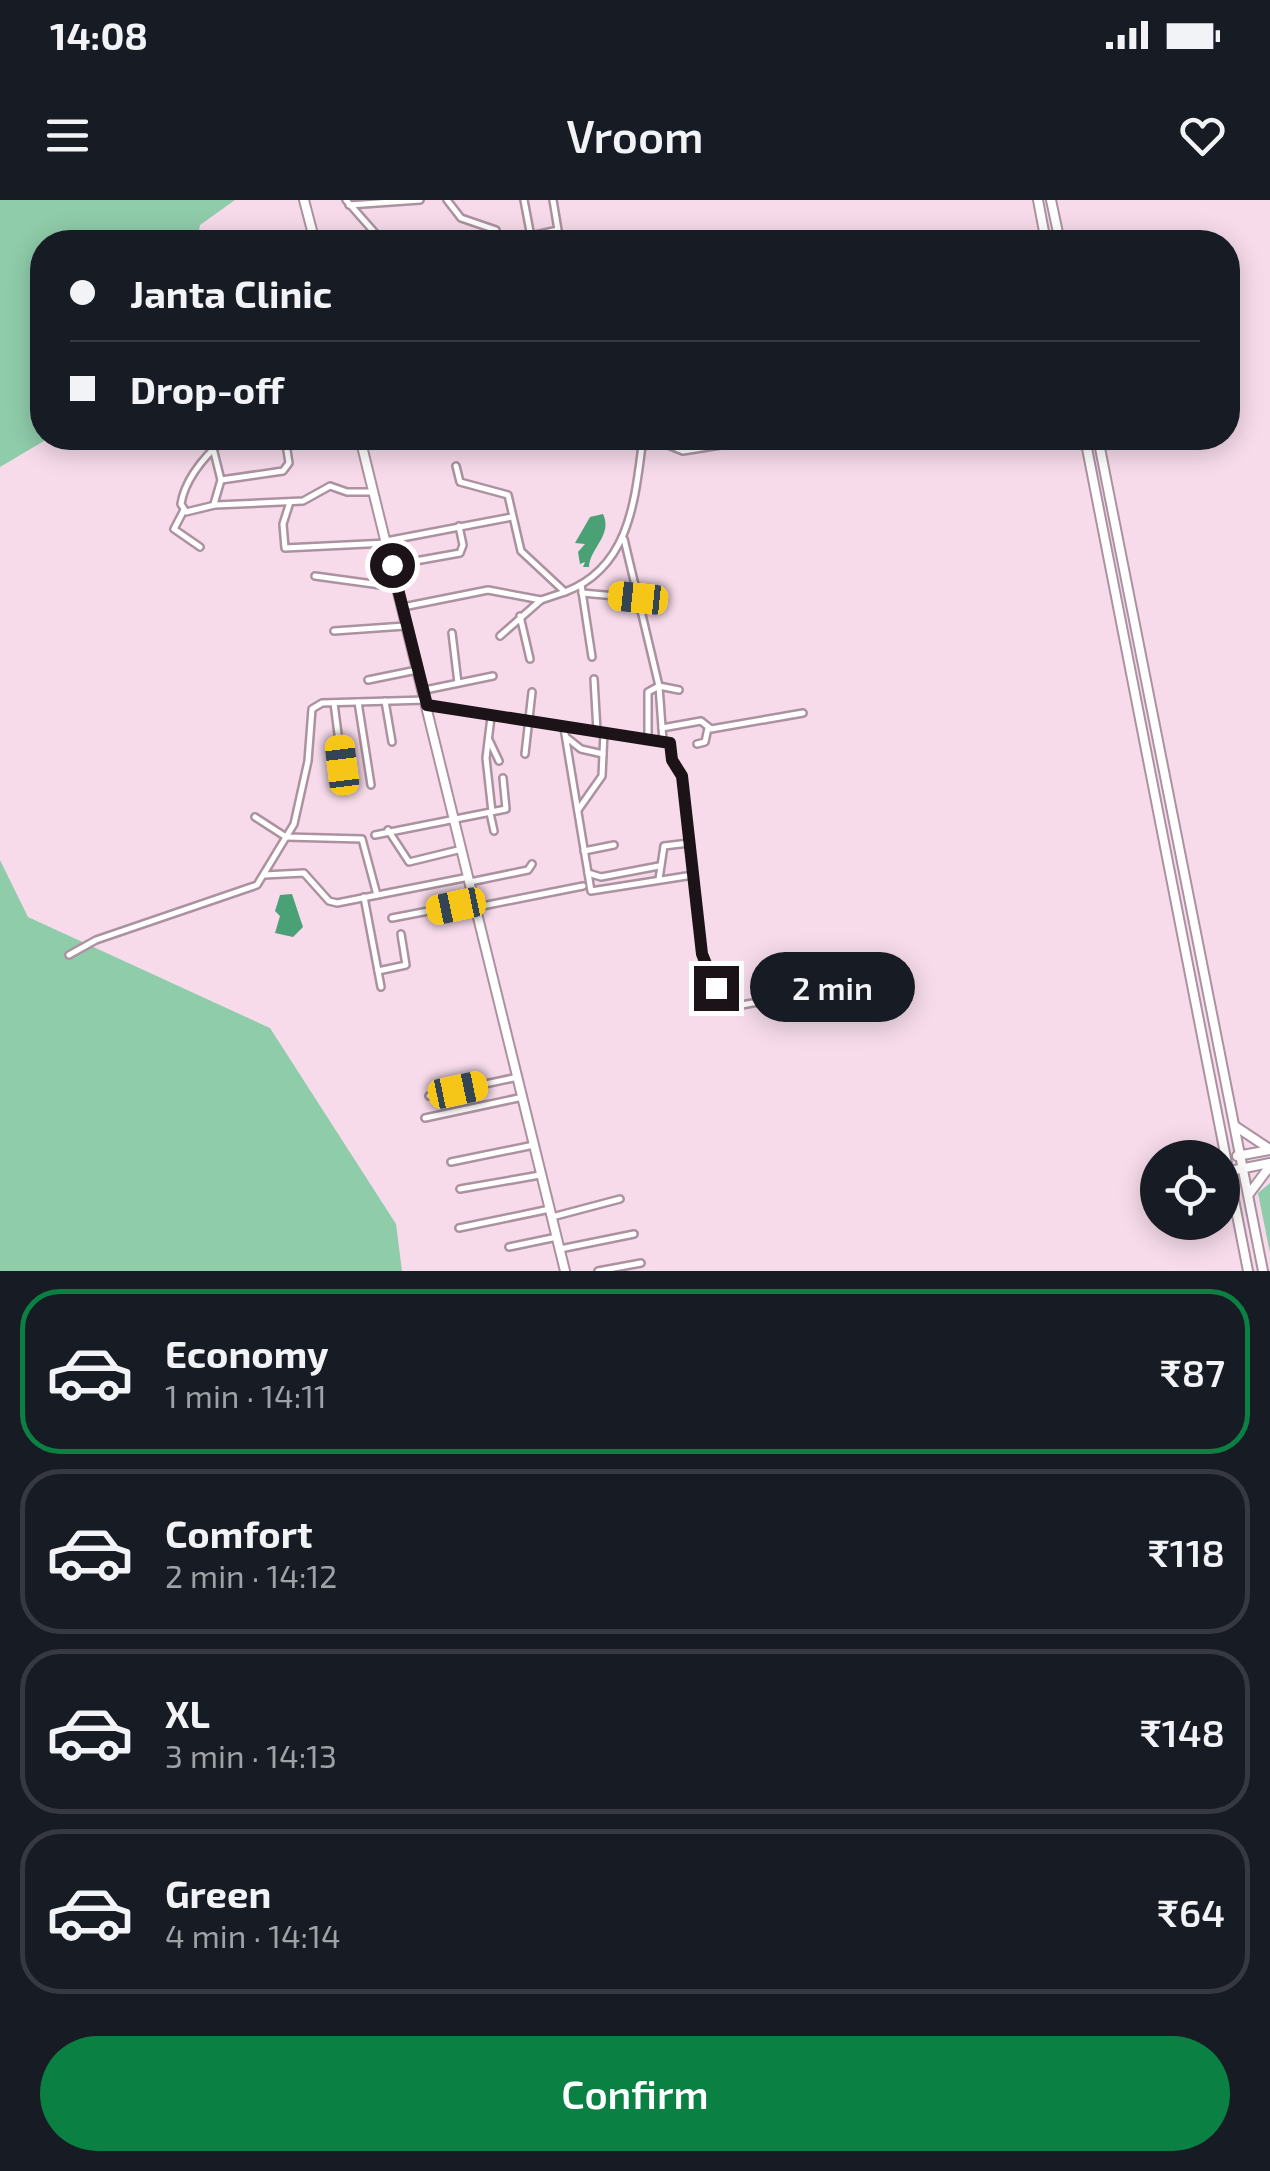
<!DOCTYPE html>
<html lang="en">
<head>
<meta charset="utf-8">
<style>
  :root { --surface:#171b24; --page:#20242c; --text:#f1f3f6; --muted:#9ea1a6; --line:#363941; --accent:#0b8043 }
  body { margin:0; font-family:"Exo 2",sans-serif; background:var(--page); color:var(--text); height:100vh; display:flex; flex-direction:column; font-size:38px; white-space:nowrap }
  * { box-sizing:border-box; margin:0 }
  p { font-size:32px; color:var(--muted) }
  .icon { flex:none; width:55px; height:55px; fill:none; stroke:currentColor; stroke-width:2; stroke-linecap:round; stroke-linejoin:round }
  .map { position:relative; height:1071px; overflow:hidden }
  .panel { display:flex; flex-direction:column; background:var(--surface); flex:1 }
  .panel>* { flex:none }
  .top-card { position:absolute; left:30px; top:30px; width:1210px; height:220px; border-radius:40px; box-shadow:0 5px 25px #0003; display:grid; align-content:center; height:220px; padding:0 40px; background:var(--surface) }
  .tools { position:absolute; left:1140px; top:940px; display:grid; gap:20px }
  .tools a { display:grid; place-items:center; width:100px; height:100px; border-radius:50%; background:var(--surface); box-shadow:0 5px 25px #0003; font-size:50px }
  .end { position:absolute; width:45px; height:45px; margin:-22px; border:12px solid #1c1319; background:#fff; box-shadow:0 0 0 5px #fff }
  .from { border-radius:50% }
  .bubble { position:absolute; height:70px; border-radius:35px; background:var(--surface); box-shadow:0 5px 25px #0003; font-size:32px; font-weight:600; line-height:70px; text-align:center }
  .car { position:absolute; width:30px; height:60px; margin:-30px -15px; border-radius:12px; box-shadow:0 0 8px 2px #0007; background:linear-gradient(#f5c518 24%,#345 0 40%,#f5c518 0 76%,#345 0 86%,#f5c518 0) }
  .top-card b { display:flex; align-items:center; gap:35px; height:95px; font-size:38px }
  .top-card b+b { border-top:2px solid var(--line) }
  .top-card i { width:25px; height:25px; background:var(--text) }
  ul { padding:18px 0 0; list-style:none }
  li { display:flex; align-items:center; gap:30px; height:165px; margin:0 20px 15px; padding:0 20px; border:5px solid var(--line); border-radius:40px }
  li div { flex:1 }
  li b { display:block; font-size:38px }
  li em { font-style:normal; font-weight:600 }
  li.current { border-color:var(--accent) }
  li>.icon { width:90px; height:90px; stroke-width:1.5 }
  .cta { display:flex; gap:20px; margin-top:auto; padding:20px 40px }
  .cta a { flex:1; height:115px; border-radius:60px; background:var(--accent); color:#fff; font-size:40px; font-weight:600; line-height:115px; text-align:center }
  .status { display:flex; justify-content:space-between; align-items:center; height:70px; padding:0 50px; background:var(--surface); direction:ltr }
  .status svg { height:28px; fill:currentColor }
  header { display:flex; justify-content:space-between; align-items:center; height:130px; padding:0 40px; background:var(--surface); font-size:45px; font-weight:600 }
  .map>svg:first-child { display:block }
  .green { fill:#8fccaa }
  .water { fill:#4aa175 }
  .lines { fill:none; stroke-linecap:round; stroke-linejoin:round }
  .minor-casing { stroke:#ac92a1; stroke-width:10 }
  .tertiary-casing { stroke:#ac92a1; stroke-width:12 }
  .minor { stroke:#fff; stroke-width:5 }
  .tertiary { stroke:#fff; stroke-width:8 }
  .route { stroke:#1c1319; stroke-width:12 }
</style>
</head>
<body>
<div class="status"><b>14:08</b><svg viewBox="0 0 49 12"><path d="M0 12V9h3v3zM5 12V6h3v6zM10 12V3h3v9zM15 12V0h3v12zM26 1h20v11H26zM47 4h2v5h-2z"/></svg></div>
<header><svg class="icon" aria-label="menu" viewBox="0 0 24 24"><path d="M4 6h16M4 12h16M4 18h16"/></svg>Vroom<svg class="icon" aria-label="heart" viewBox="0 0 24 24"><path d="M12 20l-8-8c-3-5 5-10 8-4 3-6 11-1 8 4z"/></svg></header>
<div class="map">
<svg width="1270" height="1071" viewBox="0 0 1270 1071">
  <rect width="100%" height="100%" fill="#f7dbeb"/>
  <g class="green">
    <path d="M0,0h235l-35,25 -3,17h-155v196h7l-49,29z"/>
    <path d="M0,660l28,57 242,111 126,196 6,47h-402z"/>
    <path d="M1270,983v70l-12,-60z"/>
  </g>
  <g class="water">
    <path d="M603,314c10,21 -13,34 -14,53h-6l2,-5 -5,2 -2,-12 7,-8 -10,-1 15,-26z"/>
    <path d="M292,694l11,33 -10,10 -18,-4 5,-17 -5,-5 5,-16z"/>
  </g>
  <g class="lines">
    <defs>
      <g id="minor">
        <path d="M346,0l37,42"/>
        <path d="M447,0l14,18 35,12 3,12"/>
        <path d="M524,0l8,42"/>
        <path d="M349,5l71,-5"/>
        <path d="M531,36l27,-6 -5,-30"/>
        <path d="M225,238c-18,16 -40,40 -44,66l5,8 29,-7 88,-4 27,-15 17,6h25"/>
        <path d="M561,238h1"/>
        <path d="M651,238l32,13 69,-11"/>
        <path d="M456,266l4,16 48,13 13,56 44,41c66,-25 70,-94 78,-154"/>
        <path d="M221,280l62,-9 6,-8 -4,-25"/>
        <path d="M290,302l-7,22 2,24 102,-5"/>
        <path d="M214,304l7,-24 -7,-28"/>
        <path d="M184,310l-10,19 26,18"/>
        <path d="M624,339l35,147 20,4"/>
        <path d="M386,341l126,-24"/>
        <path d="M393,365l67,-12 3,-8 -4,-19"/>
        <path d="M315,376l80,11"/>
        <path d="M581,385l11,72"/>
        <path d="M582,393l56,5"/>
        <path d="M403,407l85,-17 53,10"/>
        <path d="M520,416l10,43"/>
        <path d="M334,431l71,-5"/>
        <path d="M452,433l6,50"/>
        <path d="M500,436l41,-36 24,-8"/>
        <path d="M594,479l3,52"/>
        <path d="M368,480l49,-10"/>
        <path d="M425,490l68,-14"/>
        <path d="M385,501l7,41"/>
        <path d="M358,502l13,83"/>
        <path d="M334,503l8,62"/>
        <path d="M427,505l243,38 2,17 10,16 20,178 18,55 38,-7"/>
        <path d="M491,517l-5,41 6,54"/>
        <path d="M564,528l27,163 102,-16"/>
        <path d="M662,528l39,-7 10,8 92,-16"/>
        <path d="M566,537l15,12 22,5"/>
        <path d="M648,537v-45l11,-6 4,55"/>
        <path d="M489,540l10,21"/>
        <path d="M697,544l8,-2 3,-14"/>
        <path d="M525,554l7,-62"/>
        <path d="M578,610l24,-34 2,-44"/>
        <path d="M490,613l4,18"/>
        <path d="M255,617l31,20 76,2 15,56"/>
        <path d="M388,630l21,32 53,-13"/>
        <path d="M375,635l131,-26 -3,-31"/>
        <path d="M584,651l30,-6"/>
        <path d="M588,673l13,4 58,-11"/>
        <path d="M264,675l40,-2 25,28 8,2 132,-26"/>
        <path d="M659,679l5,-33 25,-3"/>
        <path d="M470,682l58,-12 4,-6"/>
        <path d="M364,697l17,90"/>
        <path d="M477,707l106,-21"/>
        <path d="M392,718l83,-16"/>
        <path d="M69,755l27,-15 161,-55 37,-61 14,-63 4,-52 10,-6 104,-3"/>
        <path d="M378,771l28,-6 -5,-31"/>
        <path d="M429,896l89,-19"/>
        <path d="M425,918l98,-21"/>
        <path d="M451,962l83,-17"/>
        <path d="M460,989l80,-14"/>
        <path d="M552,1017l68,-18"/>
        <path d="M459,1028l91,-19"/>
        <path d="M509,1047l48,-10"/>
        <path d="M560,1049l74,-15"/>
        <path d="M598,1071l43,-8"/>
      </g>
      <g id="tertiary">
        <path d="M304,0l11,42"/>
        <path d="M1038,0l8,42"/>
        <path d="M1051,0l9,42"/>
        <path d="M360,238l205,833"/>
        <path d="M1085,238l163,833"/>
        <path d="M1098,238l165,833"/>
        <path d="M1235,926l33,22"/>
        <path d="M1237,956l33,-6"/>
        <path d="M1230,971l40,-8"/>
        <path d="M1249,994l21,-28"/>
      </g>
    </defs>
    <use href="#minor" class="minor-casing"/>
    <use href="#tertiary" class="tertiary-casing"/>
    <use href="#minor" class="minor"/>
    <use href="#tertiary" class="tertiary"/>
  </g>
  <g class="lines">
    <path class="route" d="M392,365l35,140 243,38 2,17 10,16 20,178 14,34"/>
  </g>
</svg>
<div class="tools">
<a><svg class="icon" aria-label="locate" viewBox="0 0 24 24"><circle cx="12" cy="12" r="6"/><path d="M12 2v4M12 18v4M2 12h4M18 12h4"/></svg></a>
</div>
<i class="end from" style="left:392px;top:365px"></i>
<i class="end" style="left:716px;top:788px"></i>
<div class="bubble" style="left:750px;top:752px;width:165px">2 min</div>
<i class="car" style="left:638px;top:398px;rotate:276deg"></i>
<i class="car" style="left:342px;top:565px;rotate:353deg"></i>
<i class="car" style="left:456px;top:706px;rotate:258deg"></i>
<i class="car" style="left:458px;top:890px;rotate:78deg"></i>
<div class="top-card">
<b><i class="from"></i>Janta Clinic</b>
<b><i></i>Drop-off</b>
</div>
</div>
<section class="panel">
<ul>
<li class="current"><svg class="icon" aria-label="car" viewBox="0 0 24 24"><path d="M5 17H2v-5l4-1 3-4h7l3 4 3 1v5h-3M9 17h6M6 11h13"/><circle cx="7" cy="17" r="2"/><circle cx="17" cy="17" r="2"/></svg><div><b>Economy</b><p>1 min · 14:11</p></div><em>₹87</em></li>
<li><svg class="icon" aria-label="car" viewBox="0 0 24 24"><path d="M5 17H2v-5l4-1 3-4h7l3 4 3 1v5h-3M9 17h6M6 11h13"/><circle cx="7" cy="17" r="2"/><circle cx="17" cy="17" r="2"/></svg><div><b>Comfort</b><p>2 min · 14:12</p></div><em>₹118</em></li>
<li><svg class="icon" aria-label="car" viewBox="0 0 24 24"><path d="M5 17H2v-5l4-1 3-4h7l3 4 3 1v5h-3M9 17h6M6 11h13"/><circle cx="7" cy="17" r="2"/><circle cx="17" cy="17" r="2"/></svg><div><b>XL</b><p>3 min · 14:13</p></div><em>₹148</em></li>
<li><svg class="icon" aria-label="car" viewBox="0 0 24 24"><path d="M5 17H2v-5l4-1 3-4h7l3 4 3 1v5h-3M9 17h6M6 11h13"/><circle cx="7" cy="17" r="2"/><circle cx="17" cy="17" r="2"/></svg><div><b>Green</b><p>4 min · 14:14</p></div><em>₹64</em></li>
</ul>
<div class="cta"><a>Confirm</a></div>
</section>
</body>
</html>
